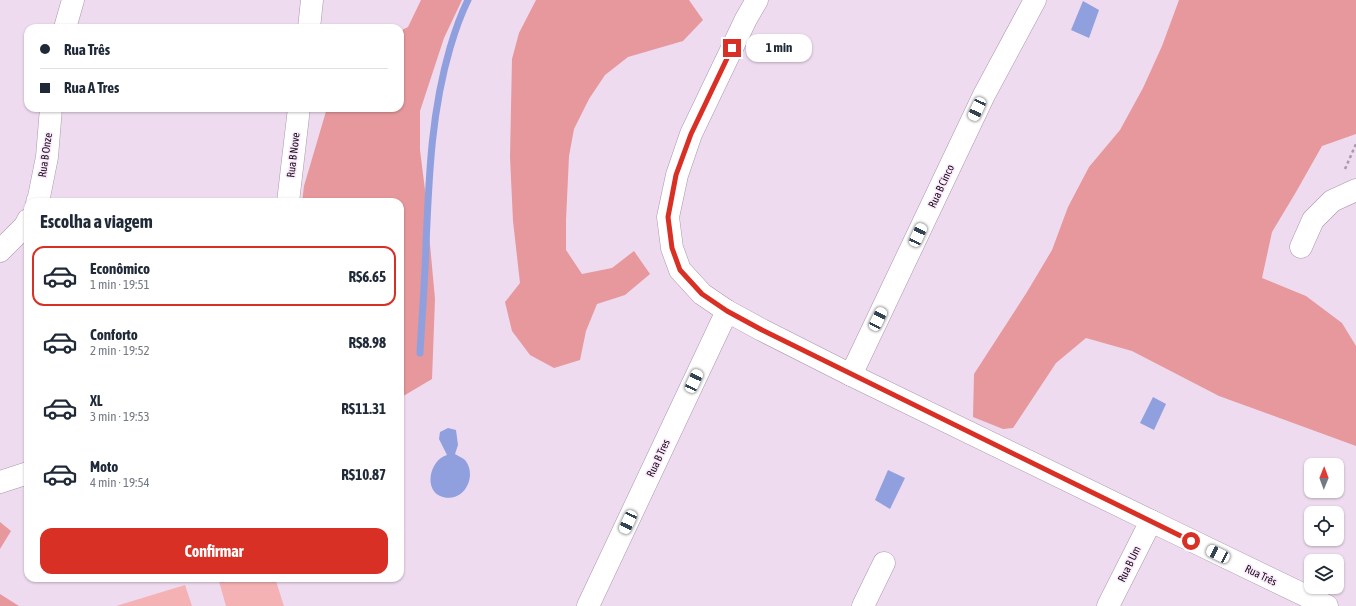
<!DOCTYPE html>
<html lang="pt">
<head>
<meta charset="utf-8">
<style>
  :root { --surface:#fff; --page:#f2f2f3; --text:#1f2937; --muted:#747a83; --line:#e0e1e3; --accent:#d93025 }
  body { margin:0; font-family:"Asap Condensed",sans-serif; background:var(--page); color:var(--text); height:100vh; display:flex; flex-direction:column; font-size:15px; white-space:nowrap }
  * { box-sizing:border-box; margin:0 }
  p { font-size:13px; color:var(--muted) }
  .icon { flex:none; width:22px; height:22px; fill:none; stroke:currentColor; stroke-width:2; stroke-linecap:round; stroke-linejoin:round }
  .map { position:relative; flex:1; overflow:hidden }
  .side { position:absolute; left:24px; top:198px; width:380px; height:384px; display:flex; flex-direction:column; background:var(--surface); border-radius:12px; box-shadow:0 1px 3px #0004 }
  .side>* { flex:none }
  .guide { position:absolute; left:24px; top:24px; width:380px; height:88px; border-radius:12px; box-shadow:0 1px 3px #0004; display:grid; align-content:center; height:88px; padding:0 16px; background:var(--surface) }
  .needle { width:26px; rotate:1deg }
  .fabs { position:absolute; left:1304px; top:458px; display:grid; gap:8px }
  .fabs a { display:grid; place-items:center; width:40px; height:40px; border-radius:8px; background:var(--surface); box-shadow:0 1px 3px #0004; font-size:20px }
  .end { position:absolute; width:18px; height:18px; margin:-9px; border:5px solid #d93025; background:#fff; box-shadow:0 0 0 2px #fff }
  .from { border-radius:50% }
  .bubble { position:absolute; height:28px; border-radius:12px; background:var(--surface); box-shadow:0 1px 3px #0004; font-size:13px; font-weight:700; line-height:28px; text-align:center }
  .car { position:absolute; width:12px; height:24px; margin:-12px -6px; border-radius:5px; box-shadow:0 0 3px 1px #0007; background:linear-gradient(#fff 24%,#345 0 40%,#fff 0 76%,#345 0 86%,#fff 0) }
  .guide b { display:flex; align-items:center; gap:14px; height:38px; font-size:15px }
  .guide b+b { border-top:1px solid var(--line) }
  .guide i { width:10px; height:10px; background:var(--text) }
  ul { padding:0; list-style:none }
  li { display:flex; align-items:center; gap:12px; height:60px; margin:0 8px 6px; padding:0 8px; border:2px solid transparent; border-radius:12px }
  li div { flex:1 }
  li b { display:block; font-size:15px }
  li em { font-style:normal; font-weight:700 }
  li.on { border-color:var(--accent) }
  li>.icon { width:36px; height:36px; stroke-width:1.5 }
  h2 { padding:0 16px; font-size:18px; line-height:48px }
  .primary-button { display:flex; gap:8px; margin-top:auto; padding:8px 16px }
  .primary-button a { flex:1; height:46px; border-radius:12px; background:var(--accent); color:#fff; font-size:16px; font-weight:700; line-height:46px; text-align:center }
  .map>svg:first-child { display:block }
  .green { fill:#f5b2b5 }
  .forest { fill:#e6989c }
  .water { fill:#90a0df }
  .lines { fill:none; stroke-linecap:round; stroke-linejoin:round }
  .stream { stroke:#90a0df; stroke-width:7 }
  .minor-casing { stroke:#a997a9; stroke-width:23 }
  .path { stroke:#a99aaa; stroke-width:2.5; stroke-dasharray:3 3; stroke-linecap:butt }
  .minor { stroke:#fff; stroke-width:22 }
  .route { stroke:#d93025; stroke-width:5 }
  .labels { text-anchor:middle; stroke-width:3; stroke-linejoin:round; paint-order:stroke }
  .street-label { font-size:11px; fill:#150e15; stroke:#fce8fc }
</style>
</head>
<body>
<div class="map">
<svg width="1356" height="606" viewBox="0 0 1356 606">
  <rect width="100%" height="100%" fill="#eedbef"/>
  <g class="green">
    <path d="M218,578h57l9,28h-58z"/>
    <path d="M185,585l7,21h-76z"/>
  </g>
  <g class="forest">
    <path d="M421,0h41l-18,38 -24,73v39l5,40 10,109 -3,80 -32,19v-196h-98l2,-16 23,-78h73v-77l8,-4z"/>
    <path d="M536,0h153l14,20 -20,21 -55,16 -23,18 -16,24 -15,30 -5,27 -3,64v30l16,24 30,-6 22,-17 16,23 -25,21 -28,9 -11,27 -6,29 -26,8 -24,-13 -18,-24 -7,-29 15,-19 -7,-62 -3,-64 2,-98 7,-26z"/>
    <path d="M1179,0h177v134l-34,12 -26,46 -24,40 -10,46 44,18 36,27 14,23v100l-137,-50 -87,-45 -46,-13 -30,25 -43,65 -10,1 -30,-12 1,-43 53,-82 25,-42 16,-43 21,-40 31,-37 23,-42 19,-42z"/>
    <path d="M0,522l11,9 -11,18z"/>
    <path d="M0,594l19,12h-19z"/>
  </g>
  <g class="water">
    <path d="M1083,1l16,9 -10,28 -18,-8z"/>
    <path d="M1153,397l13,7 -12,26 -14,-7z"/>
    <path d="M448,428l8,2 2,15 -3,9c3,2 8,4 10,6 13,16 -1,43 -22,37 -20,-5 -14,-37 4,-42l-8,-16 1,-7z"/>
    <path d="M888,470l17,8 -15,31 -15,-9z"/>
  </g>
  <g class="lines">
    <path class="stream" d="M420,353c2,-36 5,-73 6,-109 3,-67 5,-131 24,-196 5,-17 10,-32 18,-48"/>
    <defs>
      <g id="minor">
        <path d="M757,0l-11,19 -55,115 -14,41 -9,42 4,31 8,22 22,24 25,17 35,19 89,45 300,146 176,85"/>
        <path d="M65,28l8,-28"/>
        <path d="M309,28l3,-28"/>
        <path d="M37,202l2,-5 8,-40 4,-49"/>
        <path d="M288,202l11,-94"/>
        <path d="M1301,247l12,-27 19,-19 24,-11"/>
        <path d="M0,251l25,-25 3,-6"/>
        <path d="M851,375l133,-280 51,-95"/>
        <path d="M0,482l28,-9"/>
        <path d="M588,606l139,-295"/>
        <path d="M863,606l21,-43"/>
        <path d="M1108,606l43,-85"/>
      </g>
    </defs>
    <use href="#minor" class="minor-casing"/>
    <path class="path" d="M1345,169l11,-25"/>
    <use href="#minor" class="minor"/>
  </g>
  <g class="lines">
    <path class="route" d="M732,48l-41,86 -15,41 -8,42 4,31 8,22 22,24 25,17 35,19 429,211"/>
  </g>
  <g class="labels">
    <g class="street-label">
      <text transform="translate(45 155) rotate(-82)" y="4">Rua B Onze</text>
      <text transform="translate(293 155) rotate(-83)" y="4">Rua B Nove</text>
      <text transform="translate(941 186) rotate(-65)" y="4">Rua B Cinco</text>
      <text transform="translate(658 458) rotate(-65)" y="4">Rua B Tres</text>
      <text transform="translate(1129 564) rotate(-64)" y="4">Rua B Um</text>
      <text transform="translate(1261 575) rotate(26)" y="4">Rua Três</text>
    </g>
  </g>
</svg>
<div class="fabs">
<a><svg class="needle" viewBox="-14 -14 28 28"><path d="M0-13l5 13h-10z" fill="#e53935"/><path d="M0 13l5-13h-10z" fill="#747a83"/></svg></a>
<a><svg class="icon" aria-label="locate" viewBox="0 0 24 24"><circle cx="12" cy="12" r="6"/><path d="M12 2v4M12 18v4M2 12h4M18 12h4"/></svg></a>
<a><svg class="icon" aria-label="layers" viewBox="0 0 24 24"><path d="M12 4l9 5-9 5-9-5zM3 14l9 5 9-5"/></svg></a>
</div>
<i class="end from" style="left:1191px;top:541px"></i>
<i class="end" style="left:732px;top:48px"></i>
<div class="bubble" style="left:746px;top:34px;width:66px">1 min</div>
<i class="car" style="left:977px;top:109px;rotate:205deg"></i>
<i class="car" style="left:918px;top:235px;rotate:25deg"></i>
<i class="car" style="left:878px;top:319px;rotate:26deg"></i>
<i class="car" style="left:694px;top:381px;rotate:25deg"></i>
<i class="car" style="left:628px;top:522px;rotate:205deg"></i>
<i class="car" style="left:1218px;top:554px;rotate:296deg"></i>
<div class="guide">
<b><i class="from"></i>Rua Três</b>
<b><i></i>Rua A Tres</b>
</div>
<section class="side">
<h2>Escolha a viagem</h2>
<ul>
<li class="on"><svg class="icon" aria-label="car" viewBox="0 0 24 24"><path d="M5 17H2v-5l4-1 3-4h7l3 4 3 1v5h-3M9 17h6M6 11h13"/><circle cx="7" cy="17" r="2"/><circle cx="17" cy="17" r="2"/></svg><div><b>Econômico</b><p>1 min · 19:51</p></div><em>R$6.65</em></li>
<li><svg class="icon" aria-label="car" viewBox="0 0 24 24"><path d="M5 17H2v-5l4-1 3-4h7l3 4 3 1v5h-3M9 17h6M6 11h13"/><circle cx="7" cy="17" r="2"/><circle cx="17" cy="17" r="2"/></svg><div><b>Conforto</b><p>2 min · 19:52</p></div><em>R$8.98</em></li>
<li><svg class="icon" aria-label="car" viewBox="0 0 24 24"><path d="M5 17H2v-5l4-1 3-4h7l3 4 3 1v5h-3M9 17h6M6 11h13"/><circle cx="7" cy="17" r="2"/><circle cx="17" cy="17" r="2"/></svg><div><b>XL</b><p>3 min · 19:53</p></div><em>R$11.31</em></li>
<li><svg class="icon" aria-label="car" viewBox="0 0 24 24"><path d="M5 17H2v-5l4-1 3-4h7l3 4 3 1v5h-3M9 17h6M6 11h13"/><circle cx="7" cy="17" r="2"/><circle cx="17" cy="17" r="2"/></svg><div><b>Moto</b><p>4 min · 19:54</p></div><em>R$10.87</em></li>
</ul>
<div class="primary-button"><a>Confirmar</a></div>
</section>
</div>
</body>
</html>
